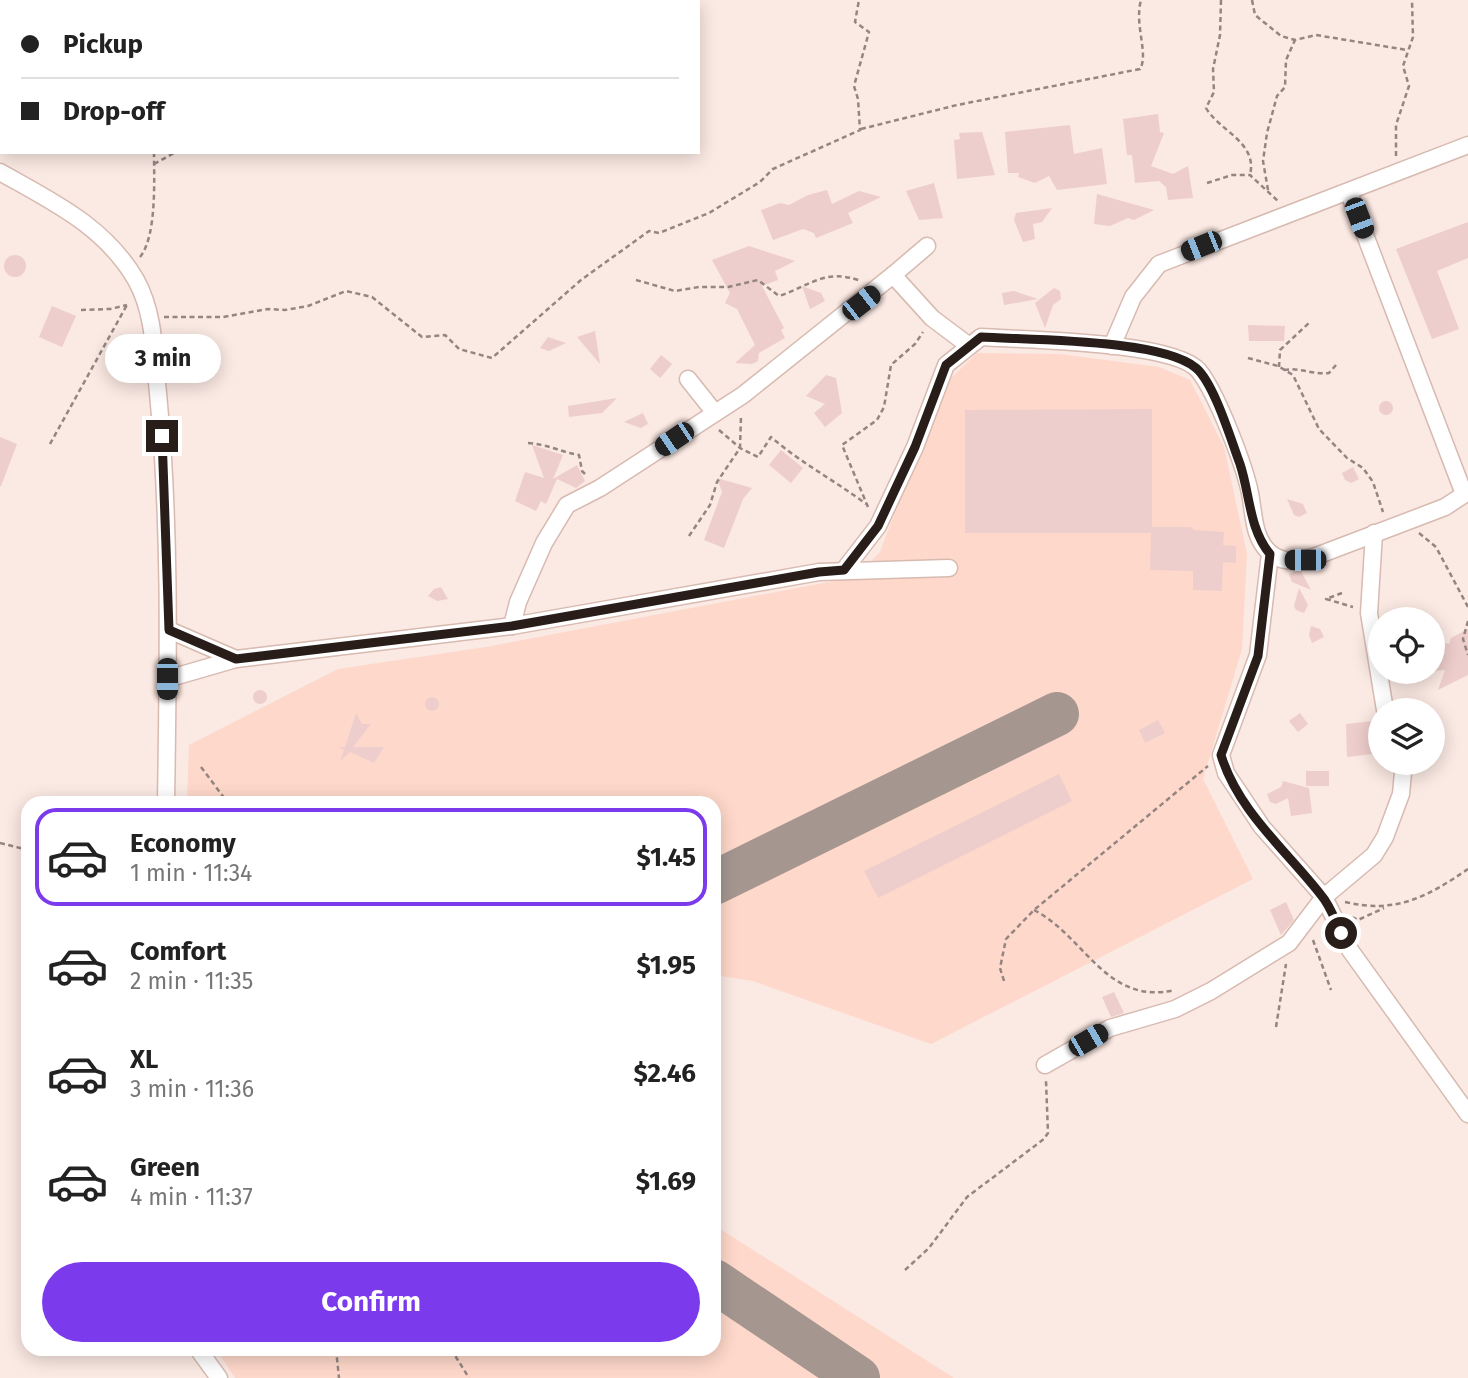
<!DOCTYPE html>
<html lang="en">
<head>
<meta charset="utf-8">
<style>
  :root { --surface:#fff; --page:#f2f2f2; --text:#222; --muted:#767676; --line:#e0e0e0; --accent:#7c3aed }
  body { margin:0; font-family:"Fira Sans",sans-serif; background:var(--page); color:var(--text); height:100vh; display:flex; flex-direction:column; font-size:26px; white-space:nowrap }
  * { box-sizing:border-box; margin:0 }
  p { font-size:23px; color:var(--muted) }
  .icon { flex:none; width:38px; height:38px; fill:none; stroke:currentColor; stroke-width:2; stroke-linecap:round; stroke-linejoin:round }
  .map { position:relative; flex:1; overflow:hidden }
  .sheet { position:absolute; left:21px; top:796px; width:700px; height:560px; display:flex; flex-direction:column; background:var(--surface); border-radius:21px; box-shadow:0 4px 18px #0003 }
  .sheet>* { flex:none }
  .guide { position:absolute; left:0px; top:0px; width:700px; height:154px; box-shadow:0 4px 18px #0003; display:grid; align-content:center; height:154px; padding:0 21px; background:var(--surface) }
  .tools { position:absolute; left:1368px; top:607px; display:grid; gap:14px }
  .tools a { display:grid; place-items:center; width:77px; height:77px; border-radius:50%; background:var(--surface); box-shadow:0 4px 18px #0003; font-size:35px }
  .end { position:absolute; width:32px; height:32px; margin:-16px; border:9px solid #281d19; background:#fff; box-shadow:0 0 0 4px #fff }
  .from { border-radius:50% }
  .bubble { position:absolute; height:49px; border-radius:24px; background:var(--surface); box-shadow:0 4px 18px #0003; font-size:23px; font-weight:700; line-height:49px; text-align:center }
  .car { position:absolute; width:21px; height:42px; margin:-21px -10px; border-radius:9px; box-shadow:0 0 5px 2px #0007; background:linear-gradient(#222 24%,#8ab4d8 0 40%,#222 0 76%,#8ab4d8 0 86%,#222 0) }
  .guide b { display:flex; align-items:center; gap:24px; height:66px; font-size:26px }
  .guide b+b { border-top:2px solid var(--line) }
  .guide i { width:18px; height:18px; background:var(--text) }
  ul { padding:12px 0 0; list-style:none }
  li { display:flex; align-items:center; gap:21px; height:98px; margin:0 14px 10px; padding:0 7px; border:4px solid transparent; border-radius:21px }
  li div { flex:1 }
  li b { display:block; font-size:26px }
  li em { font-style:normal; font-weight:700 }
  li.active { border-color:var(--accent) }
  li>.icon { width:63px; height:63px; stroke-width:1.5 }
  .cta { display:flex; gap:14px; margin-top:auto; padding:14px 21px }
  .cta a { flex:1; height:80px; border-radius:42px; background:var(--accent); color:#fff; font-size:28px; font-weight:700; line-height:80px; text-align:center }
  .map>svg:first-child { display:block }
  .built { fill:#fed8ca }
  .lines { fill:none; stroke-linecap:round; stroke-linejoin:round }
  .taxiway { stroke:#a59690; stroke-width:44 }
  .building { fill:#eececc }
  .minor-casing { stroke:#d7bab0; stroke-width:19 }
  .path { stroke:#948580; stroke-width:2.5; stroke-dasharray:5 3.5; stroke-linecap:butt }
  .minor { stroke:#fff; stroke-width:16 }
  .route { stroke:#281d19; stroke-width:9 }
</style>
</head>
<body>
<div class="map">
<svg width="1468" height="1378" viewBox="0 0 1468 1378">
  <rect width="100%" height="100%" fill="#fbe9e3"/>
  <g class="built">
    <path d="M977,353l82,1 100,13 31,13 34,67 23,107 -5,95 -39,130 50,100 -322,165 -178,-63 -39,-6v-172h-527l2,-58 149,-76 148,-22 369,-70 25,-25 63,-166z"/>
    <path d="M714,1225l240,153h-719l-19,-29h498z"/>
  </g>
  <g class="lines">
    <g class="taxiway">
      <path d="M714,883l343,-169"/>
      <path d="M714,1281l144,97"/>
    </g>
  </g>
  <g class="building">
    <path d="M1158,114l2,18 4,1 -13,33 22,8 15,-8 5,32 -25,2 -2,-13 -7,-6 -24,2 -3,-28h-5l-4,-36z"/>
    <path d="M1070,125l4,29 28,-6 5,36 -50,6 -8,-14 -14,7 -17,-6 1,-4h-11l-3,-41z"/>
    <path d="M982,132l13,43 -38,4 -3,-39 6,-1 -1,-6z"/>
    <path d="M934,183l9,35 -24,2 -13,-29z"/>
    <path d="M827,190l5,14 27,-13 22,6 -33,16 5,10 -37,15 -2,-5 -11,-4 -30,11 -12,-30 19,-7 9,2 19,-10z"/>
    <path d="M1097,194l57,16 -20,10 -6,-2 -18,8 -16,-2z"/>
    <path d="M1052,208l-10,14 -9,2 2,15 -12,3 -9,-22 2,-7z"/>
    <path d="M1468,222v36l-31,13 22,58 -27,10 -36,-90z"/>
    <path d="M749,246l46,15 -20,10 3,9 -16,6 22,42 -3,2 4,8 -26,15 -1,8 -6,3 -17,-1 20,-18 -18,-36 -12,-6 5,-10 -18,-33z"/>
    <circle cx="15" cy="266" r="11"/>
    <path d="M802,286l19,7 4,8 -15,8z"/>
    <path d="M1054,288l6,3 1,8 -8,6 -8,23 -10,-25z"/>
    <path d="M1014,291l24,8 -34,6 -2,-12z"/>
    <path d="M52,306l24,10 -14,31 -23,-10z"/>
    <path d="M1248,325l37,1 -1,15h-35z"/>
    <path d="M595,331l5,33 -23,-27z"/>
    <path d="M548,337l18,6 -17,8 -9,-3z"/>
    <path d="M661,355l11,9 -12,14 -10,-9z"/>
    <path d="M826,375l10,3 6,35 -17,14 -11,-14 11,-9 -19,-8z"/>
    <path d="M617,398l-15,15 -33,4 -1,-11z"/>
    <circle cx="1386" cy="408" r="7"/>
    <path d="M1152,409v118h39l3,3 30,2 -1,13 13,1v17l-13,-1 -1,29 -29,-1v-19l-43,-1 1,-37h-186v-123z"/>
    <path d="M643,413l5,11 -7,4 -17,-6z"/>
    <path d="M0,437l17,7 -16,42h-1z"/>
    <path d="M532,445l31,10 -10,24 24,-14 8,16 -9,7 -19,-9 -11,25 -5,-3 -5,10 -21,-10 10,-29 19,6z"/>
    <path d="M781,450l22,18 -12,15 -22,-18z"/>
    <path d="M1353,467l6,12 -8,4 -6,-3 -3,-7z"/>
    <path d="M717,478l35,10 -9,11 -19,49 -20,-8 18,-48z"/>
    <path d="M1287,499l16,5 4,9 -8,4 -5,-2z"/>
    <path d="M1296,571h5l10,19 -19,-8 -3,-8z"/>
    <path d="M441,587l7,12 -11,2 -9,-5 6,-7z"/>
    <path d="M1299,588l9,17 -4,8 -8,-3 -2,-4z"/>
    <path d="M1311,626l9,3 4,8 -12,6 -3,-8z"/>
    <path d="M1468,629v46l-30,15 7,-20 -11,1 3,-12 -4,-19 16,4 2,-6z"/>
    <path d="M1395,672h14l3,6 -2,5h-10z"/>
    <circle cx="260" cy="697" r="7"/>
    <circle cx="432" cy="704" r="7"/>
    <path d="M356,713l6,11h9l-18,23h31l-10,16 -24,-11 -10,9 4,-11 -6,-3h7z"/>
    <path d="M1300,713l8,11 -10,8 -9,-11z"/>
    <path d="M1158,720l7,13 -20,10 -6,-13z"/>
    <path d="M1381,720v33l-34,4 -1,-33z"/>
    <rect x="1306" y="771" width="23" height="15"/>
    <path d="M1059,774l13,27 -194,97 -14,-27z"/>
    <path d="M1283,781l26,7 3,25 -21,3 -3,-18 -12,6 -6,-2 -3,-8 14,-7z"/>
    <path d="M1286,902l8,18 -13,15 -11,-25z"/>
    <path d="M1114,992l10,21 -13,4 -9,-20z"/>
  </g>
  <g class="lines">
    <defs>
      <g id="minor">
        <path d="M0,172c51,29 105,54 136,108 19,34 18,75 22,113 13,137 10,274 8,410"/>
        <path d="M1349,193l115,301"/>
        <path d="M893,275l34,-29"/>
        <path d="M1112,346l21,-49 26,-33 309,-119"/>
        <path d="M688,379l27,34"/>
        <path d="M1374,533l-5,80 16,97"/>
        <path d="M1270,554l-12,101 -37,100 5,18 36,54 62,70 26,53 118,164"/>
        <path d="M844,570l34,-44 37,-79 31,-82 35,-28c41,3 194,4 218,34 18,23 45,93 51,122 4,21 3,44 19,59 14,13 34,9 50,3l126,-48 23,-15"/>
        <path d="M512,626l6,-24 26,-59 23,-38 33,-17 143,-93 150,-120 39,43 36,27"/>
        <path d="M169,630l67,29"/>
        <path d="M167,679l69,-20 276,-33 307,-54 130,-4"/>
        <path d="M1045,1065l65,-37 65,-19 36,-18 78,-48 35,-46 50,-42 11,-18 16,-43 2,-22 -2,-9"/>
        <path d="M198,1349l21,29"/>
      </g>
    </defs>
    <use href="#minor" class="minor-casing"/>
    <g class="path">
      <path d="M260,0l2,2"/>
      <path d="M1221,0l-1,35 -7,34 1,23 -8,16c13,23 52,34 44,67"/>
      <path d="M1252,0l3,15 26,21 14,4 21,-5 91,15"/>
      <path d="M158,2v-2"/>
      <path d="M406,2l1,-2"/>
      <path d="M861,129l96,-24 183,-36c9,-15 -6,-44 1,-69"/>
      <path d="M1396,156v-31l13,-39 -6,-20 10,-29 -1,-37"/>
      <path d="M154,164l22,-12"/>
      <path d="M1207,183l25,-8h18l29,27"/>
      <path d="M1268,190l-5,-29 4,-28 10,-37 8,-9 1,-27 9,-20"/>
      <path d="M140,257c17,-21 14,-78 14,-105"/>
      <path d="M636,280l39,11 24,-4h29l30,-7 21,16c33,-11 46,-28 82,-15"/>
      <path d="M81,310l29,-1 17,-4"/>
      <path d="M164,317h59l45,-8 17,1 23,-4 38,-15 26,6 50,40 23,-2 14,14 33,9 89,-78 68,-49 10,2 50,-20 51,-31 13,-13 87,-39 -2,-31 -4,-13 15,-54 -14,-10 4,-22"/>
      <path d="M1248,358l30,8 15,9 26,54 28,29 16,10 10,14 10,30"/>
      <path d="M1279,367l1,-17 30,-28"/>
      <path d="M1284,370c16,-3 29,5 45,3l7,-8"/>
      <path d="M719,430l21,18 18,9 13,-20c30,26 63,43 95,67"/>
      <path d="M528,443c19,1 33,9 51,12l3,16 5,5"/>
      <path d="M50,444l78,-141"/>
      <path d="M868,507l-26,-62 35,-25 7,-13 7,-42 24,-21 8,-12"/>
      <path d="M1419,533l17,14 32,60"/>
      <path d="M689,536l21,-31 7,-23 23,-34 1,-32"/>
      <path d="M1342,593l-16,6 27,8"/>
      <path d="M1468,621l-5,18 5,16"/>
      <path d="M201,767l27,36"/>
      <path d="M0,843l28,7"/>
      <path d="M1345,902c51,12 82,-5 123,-33"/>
      <path d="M1034,910c51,26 72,96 141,80"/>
      <path d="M1352,917l6,3 26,-12"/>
      <path d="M1313,940l18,50"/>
      <path d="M1004,981l-4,-13 6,-29 28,-29 174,-144"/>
      <path d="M1276,1027l10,-63"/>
      <path d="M905,1270l24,-22 38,-51 77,-58 4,-6 -2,-52"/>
      <path d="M336,1349l3,29"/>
      <path d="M451,1349l18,29"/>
    </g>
    <use href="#minor" class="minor"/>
  </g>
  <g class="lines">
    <path class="route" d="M162,436l7,194 67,29 276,-33 307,-54 25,-2 34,-44 37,-79 31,-82 35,-28c47,3 181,2 215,31 18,15 35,72 44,96 10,30 9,65 30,90l-12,102 -37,99c17,56 65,95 100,140 9,10 14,25 20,38"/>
  </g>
</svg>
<div class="tools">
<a><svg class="icon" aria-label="locate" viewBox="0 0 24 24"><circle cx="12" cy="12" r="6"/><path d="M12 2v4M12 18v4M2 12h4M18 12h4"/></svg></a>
<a><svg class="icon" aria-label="layers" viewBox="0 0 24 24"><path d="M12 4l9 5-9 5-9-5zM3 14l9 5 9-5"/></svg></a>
</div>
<i class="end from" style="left:1341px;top:933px"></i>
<i class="end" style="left:162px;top:436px"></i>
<div class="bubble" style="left:105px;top:334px;width:116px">3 min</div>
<i class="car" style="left:1359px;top:218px;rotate:159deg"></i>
<i class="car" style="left:1201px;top:246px;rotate:248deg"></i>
<i class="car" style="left:861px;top:303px;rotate:52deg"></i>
<i class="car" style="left:674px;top:439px;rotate:236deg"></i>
<i class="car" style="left:1305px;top:560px;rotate:270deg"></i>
<i class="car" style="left:167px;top:679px;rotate:180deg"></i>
<i class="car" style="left:1088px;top:1040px;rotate:60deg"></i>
<div class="guide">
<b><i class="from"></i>Pickup</b>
<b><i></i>Drop-off</b>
</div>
<section class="sheet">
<ul>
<li class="active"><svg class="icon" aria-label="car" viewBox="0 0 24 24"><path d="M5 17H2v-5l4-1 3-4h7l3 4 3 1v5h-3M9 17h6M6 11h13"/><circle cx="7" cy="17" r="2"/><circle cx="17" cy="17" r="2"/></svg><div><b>Economy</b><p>1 min · 11:34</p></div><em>$1.45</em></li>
<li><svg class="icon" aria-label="car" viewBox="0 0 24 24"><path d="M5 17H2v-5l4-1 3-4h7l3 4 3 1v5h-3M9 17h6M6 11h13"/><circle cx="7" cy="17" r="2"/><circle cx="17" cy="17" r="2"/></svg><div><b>Comfort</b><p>2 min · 11:35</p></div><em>$1.95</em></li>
<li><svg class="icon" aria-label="car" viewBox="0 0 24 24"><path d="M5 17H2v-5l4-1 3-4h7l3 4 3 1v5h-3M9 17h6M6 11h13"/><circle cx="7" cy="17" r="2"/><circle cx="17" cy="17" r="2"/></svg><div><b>XL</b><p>3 min · 11:36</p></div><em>$2.46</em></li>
<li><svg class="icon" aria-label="car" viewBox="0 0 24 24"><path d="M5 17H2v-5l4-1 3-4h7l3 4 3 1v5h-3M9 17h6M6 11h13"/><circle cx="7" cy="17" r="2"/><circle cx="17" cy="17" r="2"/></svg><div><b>Green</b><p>4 min · 11:37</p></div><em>$1.69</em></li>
</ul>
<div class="cta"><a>Confirm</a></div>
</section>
</div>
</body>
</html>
